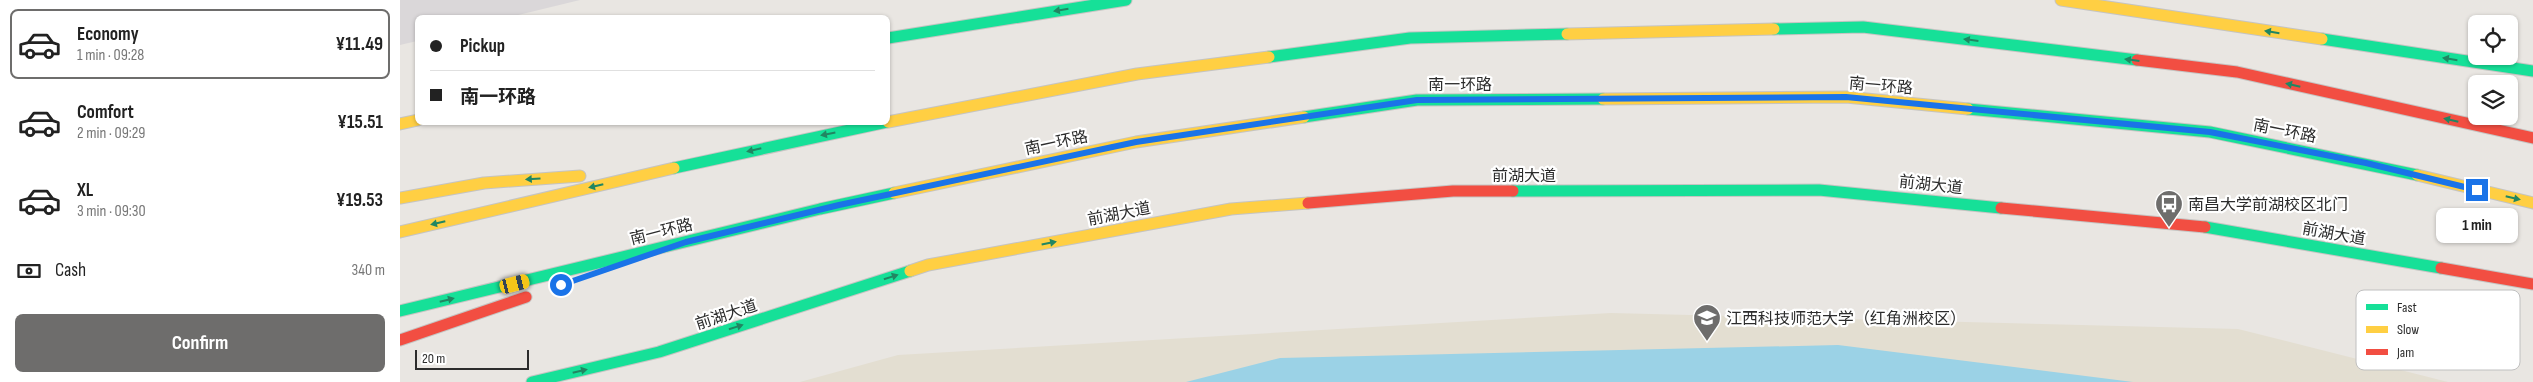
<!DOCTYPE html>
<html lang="en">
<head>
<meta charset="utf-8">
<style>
  :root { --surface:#fff; --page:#f2f2f2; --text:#222; --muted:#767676; --line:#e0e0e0; --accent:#6e6d6c }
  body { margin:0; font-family:"Sofia Sans Condensed","Noto Sans SC",sans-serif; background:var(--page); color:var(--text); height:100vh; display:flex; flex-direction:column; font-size:19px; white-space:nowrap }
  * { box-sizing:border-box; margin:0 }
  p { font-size:16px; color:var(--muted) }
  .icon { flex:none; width:28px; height:28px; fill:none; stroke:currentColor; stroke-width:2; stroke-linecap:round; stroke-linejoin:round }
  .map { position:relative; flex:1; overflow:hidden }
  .drawer { display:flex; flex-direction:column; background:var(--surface); width:400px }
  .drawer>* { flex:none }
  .banner { position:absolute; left:15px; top:15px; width:475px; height:110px; border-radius:8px; box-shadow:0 1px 4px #0004; display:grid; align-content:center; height:110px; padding:0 15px; background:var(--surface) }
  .fabs { position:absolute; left:2068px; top:15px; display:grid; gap:10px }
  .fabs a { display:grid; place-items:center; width:50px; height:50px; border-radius:8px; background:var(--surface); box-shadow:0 1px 4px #0004; font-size:25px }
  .scale { position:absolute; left:15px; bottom:12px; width:114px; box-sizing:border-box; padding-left:5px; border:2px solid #2c2c2c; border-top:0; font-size:14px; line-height:18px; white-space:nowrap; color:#2c2c2c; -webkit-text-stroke:4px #fff; paint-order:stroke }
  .end { position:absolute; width:22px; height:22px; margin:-11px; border:6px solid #1a73e8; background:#fff; box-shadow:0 0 0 2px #fff }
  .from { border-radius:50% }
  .bubble { position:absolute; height:35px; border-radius:8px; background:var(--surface); box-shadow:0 1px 4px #0004; font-size:16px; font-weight:700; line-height:35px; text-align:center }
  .car { position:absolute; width:15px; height:30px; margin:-15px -8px; border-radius:6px; box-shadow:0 0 4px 1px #0007; background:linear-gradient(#f5c518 24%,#345 0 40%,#f5c518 0 76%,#345 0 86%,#f5c518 0) }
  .banner b { display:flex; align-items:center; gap:18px; height:48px; font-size:19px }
  .banner b+b { border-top:1px solid var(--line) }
  .banner i { width:12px; height:12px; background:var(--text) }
  ul { padding:9px 0 0; list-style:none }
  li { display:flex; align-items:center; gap:15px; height:70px; margin:0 10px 8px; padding:0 5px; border:2px solid transparent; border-radius:8px }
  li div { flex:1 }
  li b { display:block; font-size:19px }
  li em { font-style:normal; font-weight:700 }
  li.active { border-color:var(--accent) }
  li>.icon { width:45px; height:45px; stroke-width:1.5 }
  .pay { display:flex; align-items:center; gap:12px; height:55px; padding:0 15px; font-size:19px }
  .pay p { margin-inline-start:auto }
  .button { display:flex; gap:10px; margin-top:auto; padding:10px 15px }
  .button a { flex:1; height:58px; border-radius:8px; background:var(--accent); color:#fff; font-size:20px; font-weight:700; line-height:58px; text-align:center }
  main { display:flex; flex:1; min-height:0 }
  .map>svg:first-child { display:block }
  .industrial { fill:#dad7d9 }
  .education { fill:#e3ded1 }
  .water { fill:#9bd2e6 }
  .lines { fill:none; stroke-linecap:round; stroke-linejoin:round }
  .fast-casing { stroke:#c5c4c2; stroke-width:13 }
  .slow-casing { stroke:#c5c4c2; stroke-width:13 }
  .jam-casing { stroke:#c5c4c2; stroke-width:13 }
  .fast { stroke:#16e098; stroke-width:11 }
  .slow { stroke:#ffcf43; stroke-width:11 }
  .jam { stroke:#f24e42; stroke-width:11 }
  .oneway { fill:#218662 }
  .route { stroke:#1a73e8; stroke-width:6 }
  .labels { text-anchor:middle; stroke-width:4.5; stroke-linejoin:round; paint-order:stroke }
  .street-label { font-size:16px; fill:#2c2c2c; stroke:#fff }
  .poi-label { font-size:16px; fill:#2c2c2c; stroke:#fff; text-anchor:start }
  .key { fill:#fff; stroke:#c0c0c0; stroke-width:1 }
  .key-label { font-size:14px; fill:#2c2c2c }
</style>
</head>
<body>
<main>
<section class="drawer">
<ul>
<li class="active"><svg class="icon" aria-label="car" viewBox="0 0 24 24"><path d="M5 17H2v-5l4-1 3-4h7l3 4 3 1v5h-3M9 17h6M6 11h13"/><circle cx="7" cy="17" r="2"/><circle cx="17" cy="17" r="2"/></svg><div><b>Economy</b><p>1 min · 09:28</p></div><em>¥11.49</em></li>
<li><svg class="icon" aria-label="car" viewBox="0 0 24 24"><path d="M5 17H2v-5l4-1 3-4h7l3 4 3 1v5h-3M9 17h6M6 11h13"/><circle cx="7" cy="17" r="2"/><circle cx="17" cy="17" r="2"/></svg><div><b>Comfort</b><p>2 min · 09:29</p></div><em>¥15.51</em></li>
<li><svg class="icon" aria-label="car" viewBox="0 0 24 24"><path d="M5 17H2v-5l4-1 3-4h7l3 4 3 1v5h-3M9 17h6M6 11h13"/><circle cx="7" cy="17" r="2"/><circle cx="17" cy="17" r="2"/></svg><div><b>XL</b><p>3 min · 09:30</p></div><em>¥19.53</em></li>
</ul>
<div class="pay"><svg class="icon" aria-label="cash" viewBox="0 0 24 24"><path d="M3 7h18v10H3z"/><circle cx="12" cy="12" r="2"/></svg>Cash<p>340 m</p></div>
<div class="button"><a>Confirm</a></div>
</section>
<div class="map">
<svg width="2133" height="382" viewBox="0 0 2133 382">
  <rect width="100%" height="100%" fill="#e9e6e2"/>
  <path class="industrial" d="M0,0h180l-70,17 -92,1 -1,23 -17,4z"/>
  <path class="education" d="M1211,313l627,16 210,53h-1648l98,-27z"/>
  <path class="water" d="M1438,345l295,37h-947l94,-24z"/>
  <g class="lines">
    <defs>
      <g id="fast">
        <path d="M1374,29l89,-2 274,33"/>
        <path d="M488,38l238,-38"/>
        <path d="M1922,39l211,32"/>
        <path d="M869,57l141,-19 157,-4"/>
        <path d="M1568,109l242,23 207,43"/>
        <path d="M904,117l113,-17 186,-1"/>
        <path d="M274,168l213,-46"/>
        <path d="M1113,191l306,-1 182,18"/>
        <path d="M1805,227l236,41"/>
        <path d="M0,311l420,-102 74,-16"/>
        <path d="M132,382l127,-30 251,-81"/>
      </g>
      <g id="slow">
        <path d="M1661,0l261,39"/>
        <path d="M1167,34l207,-5"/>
        <path d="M1203,99l243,-2 122,12"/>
        <path d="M488,122l249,-48 132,-17"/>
        <path d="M0,124l18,-4"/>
        <path d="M2017,175l116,28"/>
        <path d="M494,193l242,-51 168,-25"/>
        <path d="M0,198l84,-15 96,-7"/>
        <path d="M0,232l274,-64"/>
        <path d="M510,271l18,-6 303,-56 77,-6"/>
      </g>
      <g id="jam">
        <path d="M1737,60l100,12 296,66"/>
        <path d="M908,203l145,-12h60"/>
        <path d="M1601,208l204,19"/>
        <path d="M2041,268l92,16"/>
        <path d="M0,340l126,-43"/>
      </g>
    </defs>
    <use href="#fast" class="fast-casing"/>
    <use href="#slow" class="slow-casing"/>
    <use href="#jam" class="jam-casing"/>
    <use href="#fast" class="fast"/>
    <use href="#slow" class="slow"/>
    <use href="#jam" class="jam"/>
  </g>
  <defs><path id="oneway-solid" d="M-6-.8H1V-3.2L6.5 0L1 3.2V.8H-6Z" transform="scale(1.25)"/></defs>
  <g class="oneway">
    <use href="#oneway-solid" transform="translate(661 10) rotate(171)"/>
    <use href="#oneway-solid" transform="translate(1872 32) rotate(-171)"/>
    <use href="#oneway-solid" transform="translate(1571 40) rotate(-173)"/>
    <use href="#oneway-solid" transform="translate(2050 59) rotate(-171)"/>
    <use href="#oneway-solid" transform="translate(1732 60) rotate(-173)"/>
    <use href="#oneway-solid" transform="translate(1893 85) rotate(-167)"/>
    <use href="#oneway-solid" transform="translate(2051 120) rotate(-167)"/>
    <use href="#oneway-solid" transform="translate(428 134) rotate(169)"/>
    <use href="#oneway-solid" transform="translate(354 150) rotate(167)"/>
    <use href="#oneway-solid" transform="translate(133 179) rotate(176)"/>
    <use href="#oneway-solid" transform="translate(196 186) rotate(167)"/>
    <use href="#oneway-solid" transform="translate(2113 198) rotate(13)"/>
    <use href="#oneway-solid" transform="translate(38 223) rotate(167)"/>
    <use href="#oneway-solid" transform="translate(649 243) rotate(-11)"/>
    <use href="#oneway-solid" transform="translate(491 277) rotate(-18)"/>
    <use href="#oneway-solid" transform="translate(47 300) rotate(-14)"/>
    <use href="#oneway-solid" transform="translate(336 327) rotate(-18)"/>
    <use href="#oneway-solid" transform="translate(180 371) rotate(-13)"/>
  </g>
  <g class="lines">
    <path class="route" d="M161,285l125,-43 153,-37 297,-63 281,-42 429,-3 364,35 156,31 111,27"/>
  </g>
  <defs>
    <symbol id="bus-pin" viewBox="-11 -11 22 30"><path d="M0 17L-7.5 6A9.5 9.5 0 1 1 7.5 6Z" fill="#6e6d6c" stroke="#fff"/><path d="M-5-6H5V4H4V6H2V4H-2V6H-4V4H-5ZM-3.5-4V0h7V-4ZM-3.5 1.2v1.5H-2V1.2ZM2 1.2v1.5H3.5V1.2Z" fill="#fff"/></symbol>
    <symbol id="university-pin" viewBox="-11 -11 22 30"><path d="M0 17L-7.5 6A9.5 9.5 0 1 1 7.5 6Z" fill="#6e6d6c" stroke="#fff"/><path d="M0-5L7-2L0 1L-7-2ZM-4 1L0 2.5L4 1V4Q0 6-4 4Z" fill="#fff"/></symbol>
  </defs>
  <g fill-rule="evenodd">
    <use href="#bus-pin" x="1753" y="188" width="32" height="43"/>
    <use href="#university-pin" x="1291" y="302" width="32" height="43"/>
  </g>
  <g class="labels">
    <g class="street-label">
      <text x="1060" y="90">南一环路</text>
      <text transform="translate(1481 85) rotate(5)" y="6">南一环路</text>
      <text transform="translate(1885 130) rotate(11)" y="6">南一环路</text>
      <text transform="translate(656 142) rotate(-12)" y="6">南一环路</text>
      <text x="1124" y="181">前湖大道</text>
      <text transform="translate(1531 184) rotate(6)" y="6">前湖大道</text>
      <text transform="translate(719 213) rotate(-11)" y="6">前湖大道</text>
      <text transform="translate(261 231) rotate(-14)" y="6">南一环路</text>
      <text transform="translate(1934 233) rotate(10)" y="6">前湖大道</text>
      <text transform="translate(326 314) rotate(-18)" y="6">前湖大道</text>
    </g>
    <g class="poi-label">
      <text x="1788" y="210">南昌大学前湖校区北门</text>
      <text x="1326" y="324">江西科技师范大学（红角洲校区）</text>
    </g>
  </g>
  <rect x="1956" y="290" width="164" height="80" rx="8" class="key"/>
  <rect x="1966" y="304" width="22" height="6" fill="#16e098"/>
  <rect x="1966" y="326" width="22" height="7" fill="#ffcf43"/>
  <rect x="1966" y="349" width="22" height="6" fill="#f24e42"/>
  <g class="key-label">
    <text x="1997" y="312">Fast</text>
    <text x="1997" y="334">Slow</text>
    <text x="1997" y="357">Jam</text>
  </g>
</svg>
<div class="fabs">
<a><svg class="icon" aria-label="locate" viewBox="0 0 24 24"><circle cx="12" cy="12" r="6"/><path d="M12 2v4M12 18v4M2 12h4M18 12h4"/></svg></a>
<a><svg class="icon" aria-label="layers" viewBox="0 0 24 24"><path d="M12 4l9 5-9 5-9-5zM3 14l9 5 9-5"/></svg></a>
</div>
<div class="scale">20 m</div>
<i class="end from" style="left:161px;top:285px"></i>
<i class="end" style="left:2077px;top:190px"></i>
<div class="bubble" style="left:2036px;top:208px;width:82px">1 min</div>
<i class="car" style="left:115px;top:284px;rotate:76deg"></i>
<div class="banner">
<b><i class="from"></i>Pickup</b>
<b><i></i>南一环路</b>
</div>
</div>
</main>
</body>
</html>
